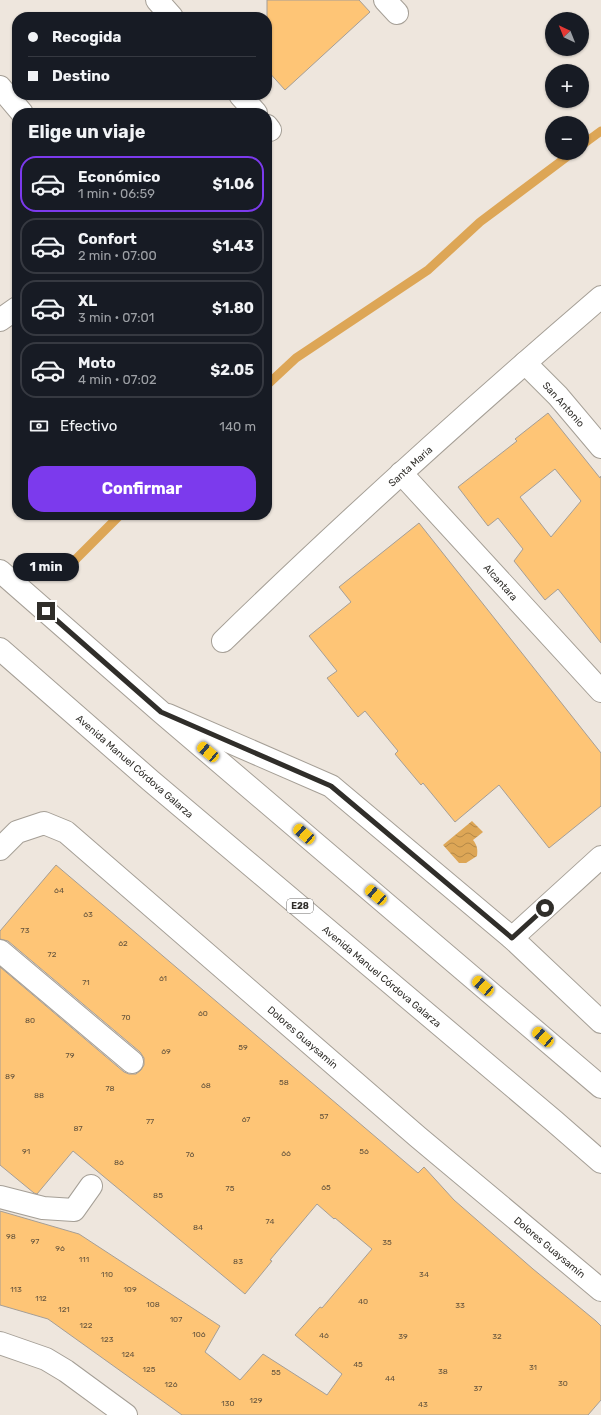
<!DOCTYPE html>
<html lang="es">
<head>
<meta charset="utf-8">
<style>
  :root { --surface:#171b24; --page:#20242c; --text:#f1f3f6; --muted:#9ea1a6; --line:#363941; --accent:#7c3aed }
  body { margin:0; font-family:Rubik,sans-serif; background:var(--page); color:var(--text); height:100vh; display:flex; flex-direction:column; font-size:15px; white-space:nowrap }
  * { box-sizing:border-box; margin:0 }
  p { font-size:13px; color:var(--muted) }
  .icon { flex:none; width:22px; height:22px; fill:none; stroke:currentColor; stroke-width:2; stroke-linecap:round; stroke-linejoin:round }
  .map { position:relative; flex:1; overflow:hidden }
  .drawer { position:absolute; left:12px; top:108px; width:260px; height:412px; display:flex; flex-direction:column; background:var(--surface); border-radius:16px; box-shadow:0 1px 3px #0004 }
  .drawer>* { flex:none }
  .guide { position:absolute; left:12px; top:12px; width:260px; height:88px; border-radius:16px; box-shadow:0 1px 3px #0004; display:grid; align-content:center; height:88px; padding:0 16px; background:var(--surface) }
  .needle { width:26px; rotate:317deg }
  .controls { position:absolute; left:545px; top:12px; display:grid; gap:8px }
  .controls a { display:grid; place-items:center; width:44px; height:44px; border-radius:50%; background:var(--surface); box-shadow:0 1px 3px #0004; font-size:20px }
  .end { position:absolute; width:18px; height:18px; margin:-9px; border:5px solid #302e2a; background:#fff; box-shadow:0 0 0 2px #fff }
  .from { border-radius:50% }
  .bubble { position:absolute; height:28px; border-radius:14px; background:var(--surface); box-shadow:0 1px 3px #0004; font-size:13px; font-weight:700; line-height:28px; text-align:center }
  .car { position:absolute; width:12px; height:24px; margin:-12px -6px; border-radius:5px; box-shadow:0 0 3px 1px #0007; background:linear-gradient(#f5c518 24%,#345 0 40%,#f5c518 0 76%,#345 0 86%,#f5c518 0) }
  .guide b { display:flex; align-items:center; gap:14px; height:38px; font-size:15px }
  .guide b+b { border-top:1px solid var(--line) }
  .guide i { width:10px; height:10px; background:var(--text) }
  ul { padding:0; list-style:none }
  li { display:flex; align-items:center; gap:12px; height:56px; margin:0 8px 6px; padding:0 8px; border:2px solid var(--line); border-radius:16px }
  li div { flex:1 }
  li b { display:block; font-size:15px }
  li em { font-style:normal; font-weight:700 }
  li.selected { border-color:var(--accent) }
  li>.icon { width:36px; height:36px; stroke-width:1.5 }
  h2 { padding:0 16px; font-size:18px; line-height:48px }
  .pay { display:flex; align-items:center; gap:10px; height:44px; padding:0 16px; font-size:15px }
  .pay p { margin-inline-start:auto }
  .primary-button { display:flex; gap:8px; margin-top:auto; padding:8px 16px }
  .primary-button a { flex:1; height:46px; border-radius:16px; background:var(--accent); color:#fff; font-size:16px; font-weight:700; line-height:46px; text-align:center }
  .map>svg:first-child { display:block }
  .water { fill:url(#water-waves) }
  .lines { fill:none; stroke-linecap:round; stroke-linejoin:round }
  .stream { stroke:#dda656; stroke-width:9 }
  .building { fill:#fec576; stroke:#a59e96; fill-rule:evenodd }
  .minor-casing { stroke:#a59f96; stroke-width:24 }
  .primary-casing { stroke:#a59f96; stroke-width:24 }
  .minor { stroke:#fff; stroke-width:22 }
  .primary { stroke:#fff; stroke-width:22 }
  .route { stroke:#302e2a; stroke-width:5 }
  .labels { text-anchor:middle; stroke-width:4; stroke-linejoin:round; paint-order:stroke }
  .number-label { font-size:8px; fill:#64543d }
  .shield { fill:#fff; stroke:#6e6d6a; stroke-width:1 }
  .shield-label { font-size:9px; font-weight:bold; fill:#302e2a }
  .street-label { font-size:10px; fill:#302e2a; stroke:#fff }
</style>
</head>
<body>
<div class="map">
<svg width="601" height="1415" viewBox="0 0 601 1415">
  <defs>
    <pattern id="water-waves" width="16" height="10" patternUnits="userSpaceOnUse"><rect width="16" height="10" fill="#dda656"/><path d="M0 5q4-4 8 0t8 0" fill="none" stroke="#b48847"/></pattern>
  </defs>
  <rect width="100%" height="100%" fill="#eee6dd"/>
  <path class="water" d="M472,821l11,11 -10,8c4,5 5,9 4,16l-11,7h-7l-16,-18z"/>
  <g class="lines">
    <g class="stream">
      <path d="M582,145l19,-14"/>
      <path d="M267,385l29,-27 132,-88 52,-48 92,-69"/>
      <path d="M59,576l61,-61"/>
    </g>
  </g>
  <g class="building">
    <path d="M267,0h92l11,12 -85,78 -18,-20z"/>
    <path d="M548,413l52,65 1,-2v167l-43,-54 -13,11 -31,-39 9,-12 -25,-31 -10,8 -30,-39 59,-46 -2,-2zM555,469l26,32 -30,36 -31,-40z"/>
    <path d="M419,523l182,230v53l-52,42 -50,-63 -44,37 -32,-39 -2,2 -26,-31 3,-3 -33,-40 -7,6 -31,-39 10,-7 -28,-35 42,-34 -12,-15z"/>
    <path d="M56,865l362,308 6,-6 30,33 79,69 63,52 5,5v74l-13,15h-406l-134,-96 -48,-14v-94l79,23 141,92 -15,26 35,28 23,-26 64,41 15,-21 -47,-39 25,-28 2,1 50,-59 -37,-31 -1,1 -17,-15 -47,56 2,1 -27,33 -172,-143 -36,43 -3,-1 -34,-28v-198l124,105 5,2h7l5,-4 3,-5v-7l-4,-6 -132,-111 -8,-2v-8z"/>
  </g>
  <g class="lines">
    <defs>
      <g id="minor">
        <path d="M157,0l15,17"/>
        <path d="M385,0l12,13"/>
        <path d="M0,87l22,26"/>
        <path d="M240,95l16,18"/>
        <path d="M267,126l3,4"/>
        <path d="M0,320l17,-12"/>
        <path d="M525,363l33,33 43,51"/>
        <path d="M401,473l200,218"/>
        <path d="M223,641c122,-119 249,-233 378,-344"/>
        <path d="M168,715l163,71 181,152 89,84"/>
        <path d="M0,849l17,-17 27,-9 22,9 352,305 183,153"/>
        <path d="M512,938l89,-81"/>
        <path d="M0,951l132,111"/>
        <path d="M0,1197l43,11 31,2 17,-24"/>
        <path d="M0,1343l46,16 20,12 60,44"/>
      </g>
      <g id="primary">
        <path d="M0,571l161,141 440,375"/>
        <path d="M0,649l151,132 403,340 47,41"/>
      </g>
    </defs>
    <use href="#minor" class="minor-casing"/>
    <use href="#primary" class="primary-casing"/>
    <use href="#minor" class="minor"/>
    <use href="#primary" class="primary"/>
  </g>
  <g class="lines">
    <path class="route" d="M46,611l115,101 170,74 181,152 33,-30"/>
  </g>
  <g class="labels">
    <g class="number-label">
      <text x="59" y="893">64</text>
      <text x="88" y="917">63</text>
      <text x="25" y="933">73</text>
      <text x="123" y="946">62</text>
      <text x="52" y="957">72</text>
      <text x="163" y="981">61</text>
      <text x="86" y="985">71</text>
      <text x="203" y="1016">60</text>
      <text x="126" y="1020">70</text>
      <text x="30" y="1023">80</text>
      <text x="243" y="1050">59</text>
      <text x="166" y="1054">69</text>
      <text x="70" y="1058">79</text>
      <text x="10" y="1079">89</text>
      <text x="284" y="1085">58</text>
      <text x="206" y="1088">68</text>
      <text x="110" y="1091">78</text>
      <text x="39" y="1098">88</text>
      <text x="324" y="1119">57</text>
      <text x="246" y="1122">67</text>
      <text x="150" y="1124">77</text>
      <text x="78" y="1131">87</text>
      <text x="26" y="1154">91</text>
      <text x="364" y="1154">56</text>
      <text x="286" y="1156">66</text>
      <text x="190" y="1157">76</text>
      <text x="119" y="1165">86</text>
      <text x="326" y="1190">65</text>
      <text x="230" y="1191">75</text>
      <text x="158" y="1198">85</text>
      <text x="270" y="1224">74</text>
      <text x="198" y="1230">84</text>
      <text x="11" y="1239">98</text>
      <text x="35" y="1244">97</text>
      <text x="387" y="1245">35</text>
      <text x="60" y="1251">96</text>
      <text x="84" y="1262">111</text>
      <text x="238" y="1264">83</text>
      <text x="107" y="1277">110</text>
      <text x="424" y="1277">34</text>
      <text x="16" y="1292">113</text>
      <text x="130" y="1292">109</text>
      <text x="41" y="1301">112</text>
      <text x="363" y="1304">40</text>
      <text x="153" y="1307">108</text>
      <text x="460" y="1308">33</text>
      <text x="64" y="1312">121</text>
      <text x="176" y="1322">107</text>
      <text x="86" y="1328">122</text>
      <text x="199" y="1337">106</text>
      <text x="324" y="1338">46</text>
      <text x="403" y="1339">39</text>
      <text x="497" y="1339">32</text>
      <text x="107" y="1342">123</text>
      <text x="128" y="1357">124</text>
      <text x="358" y="1367">45</text>
      <text x="533" y="1370">31</text>
      <text x="149" y="1372">125</text>
      <text x="443" y="1374">38</text>
      <text x="276" y="1375">55</text>
      <text x="390" y="1381">44</text>
      <text x="563" y="1386">30</text>
      <text x="171" y="1387">126</text>
      <text x="478" y="1391">37</text>
      <text x="256" y="1403">129</text>
      <text x="228" y="1406">130</text>
      <text x="423" y="1407">43</text>
    </g>
    <rect class="shield" x="287" y="899" width="26" height="14" rx="3"/>
    <g class="shield-label">
      <text x="300" y="909">E28</text>
    </g>
    <g class="street-label">
      <text transform="translate(564 404) rotate(48)" y="4">San Antonio</text>
      <text transform="translate(410 466) rotate(-42)" y="4">Santa Maria</text>
      <text transform="translate(501 582) rotate(48)" y="4">Alcantara</text>
      <text transform="translate(135 766) rotate(41)" y="4">Avenida Manuel Córdova Galarza</text>
      <text transform="translate(382 976) rotate(40)" y="4">Avenida Manuel Córdova Galarza</text>
      <text transform="translate(303 1037) rotate(41)" y="4">Dolores Guaysamín</text>
      <text transform="translate(550 1247) rotate(40)" y="4">Dolores Guaysamín</text>
    </g>
  </g>
</svg>
<div class="controls">
<a><svg class="needle" viewBox="-14 -14 28 28"><path d="M0-13l5 13h-10z" fill="#e53935"/><path d="M0 13l5-13h-10z" fill="#9ea1a6"/></svg></a>
<a>+</a>
<a>−</a>
</div>
<i class="end from" style="left:545px;top:908px"></i>
<i class="end" style="left:46px;top:611px"></i>
<div class="bubble" style="left:13px;top:553px;width:66px">1 min</div>
<i class="car" style="left:208px;top:752px;rotate:310deg"></i>
<i class="car" style="left:304px;top:834px;rotate:311deg"></i>
<i class="car" style="left:376px;top:895px;rotate:310deg"></i>
<i class="car" style="left:483px;top:986px;rotate:311deg"></i>
<i class="car" style="left:543px;top:1037px;rotate:311deg"></i>
<div class="guide">
<b><i class="from"></i>Recogida</b>
<b><i></i>Destino</b>
</div>
<section class="drawer">
<h2>Elige un viaje</h2>
<ul>
<li class="selected"><svg class="icon" aria-label="car" viewBox="0 0 24 24"><path d="M5 17H2v-5l4-1 3-4h7l3 4 3 1v5h-3M9 17h6M6 11h13"/><circle cx="7" cy="17" r="2"/><circle cx="17" cy="17" r="2"/></svg><div><b>Económico</b><p>1 min · 06:59</p></div><em>$1.06</em></li>
<li><svg class="icon" aria-label="car" viewBox="0 0 24 24"><path d="M5 17H2v-5l4-1 3-4h7l3 4 3 1v5h-3M9 17h6M6 11h13"/><circle cx="7" cy="17" r="2"/><circle cx="17" cy="17" r="2"/></svg><div><b>Confort</b><p>2 min · 07:00</p></div><em>$1.43</em></li>
<li><svg class="icon" aria-label="car" viewBox="0 0 24 24"><path d="M5 17H2v-5l4-1 3-4h7l3 4 3 1v5h-3M9 17h6M6 11h13"/><circle cx="7" cy="17" r="2"/><circle cx="17" cy="17" r="2"/></svg><div><b>XL</b><p>3 min · 07:01</p></div><em>$1.80</em></li>
<li><svg class="icon" aria-label="car" viewBox="0 0 24 24"><path d="M5 17H2v-5l4-1 3-4h7l3 4 3 1v5h-3M9 17h6M6 11h13"/><circle cx="7" cy="17" r="2"/><circle cx="17" cy="17" r="2"/></svg><div><b>Moto</b><p>4 min · 07:02</p></div><em>$2.05</em></li>
</ul>
<div class="pay"><svg class="icon" aria-label="cash" viewBox="0 0 24 24"><path d="M3 7h18v10H3z"/><circle cx="12" cy="12" r="2"/></svg>Efectivo<p>140 m</p></div>
<div class="primary-button"><a>Confirmar</a></div>
</section>
</div>
</body>
</html>
